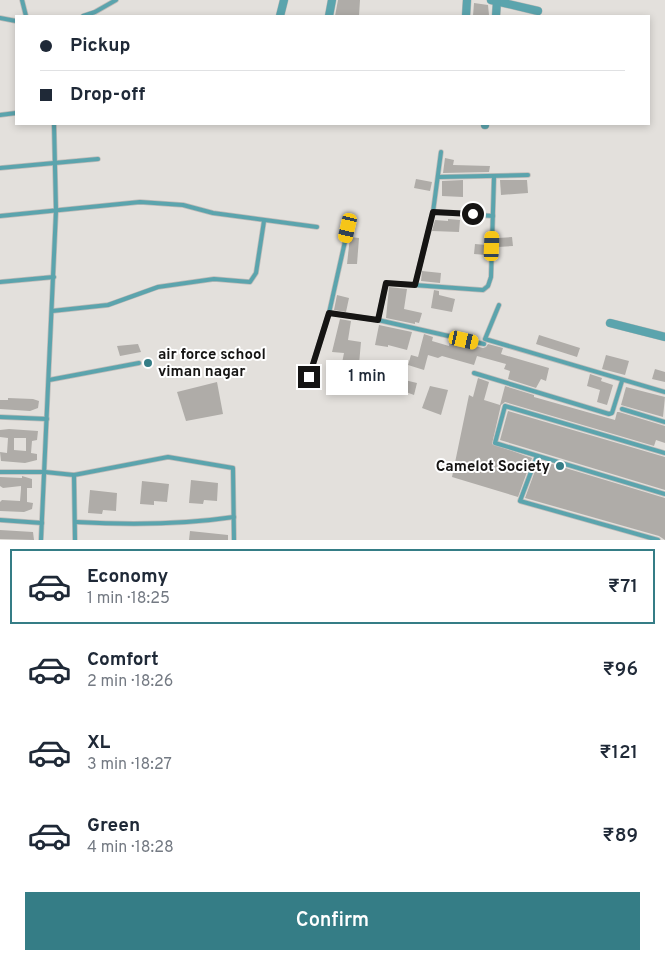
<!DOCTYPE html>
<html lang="en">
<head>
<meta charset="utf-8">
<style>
  :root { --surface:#fff; --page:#f2f2f3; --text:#1f2937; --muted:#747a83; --line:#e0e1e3; --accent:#357d86 }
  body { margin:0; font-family:Overpass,sans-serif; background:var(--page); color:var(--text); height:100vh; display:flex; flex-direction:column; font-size:19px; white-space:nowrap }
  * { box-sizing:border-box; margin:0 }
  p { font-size:16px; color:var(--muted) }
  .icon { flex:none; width:28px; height:28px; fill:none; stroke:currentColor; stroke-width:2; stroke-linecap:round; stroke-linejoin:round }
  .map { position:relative; height:540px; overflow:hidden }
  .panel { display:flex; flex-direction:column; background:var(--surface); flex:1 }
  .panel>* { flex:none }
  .guide { position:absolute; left:15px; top:15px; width:635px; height:110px; border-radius:0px; box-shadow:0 2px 8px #0003; display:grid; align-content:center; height:110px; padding:0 25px; background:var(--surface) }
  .end { position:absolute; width:22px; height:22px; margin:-11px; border:6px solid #151413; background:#fff; box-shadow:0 0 0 2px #fff }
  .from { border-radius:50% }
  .bubble { position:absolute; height:35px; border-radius:0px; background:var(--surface); box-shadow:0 2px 8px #0003; font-size:16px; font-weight:600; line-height:35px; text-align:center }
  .car { position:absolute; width:15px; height:30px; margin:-15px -8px; border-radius:6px; box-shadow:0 0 4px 1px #0007; background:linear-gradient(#f5c518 24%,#345 0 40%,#f5c518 0 76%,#345 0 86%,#f5c518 0) }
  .guide b { display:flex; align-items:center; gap:18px; height:48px; font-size:19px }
  .guide b+b { border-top:1px solid var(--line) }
  .guide i { width:12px; height:12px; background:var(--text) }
  ul { padding:9px 0 0; list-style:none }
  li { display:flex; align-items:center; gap:15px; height:75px; margin:0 10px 8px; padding:0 15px; border:2px solid transparent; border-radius:0px }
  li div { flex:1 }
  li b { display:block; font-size:19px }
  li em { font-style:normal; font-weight:600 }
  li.current { border-color:var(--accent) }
  li>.icon { width:45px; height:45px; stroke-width:1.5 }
  .button { display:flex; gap:10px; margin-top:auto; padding:10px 25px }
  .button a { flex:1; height:58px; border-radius:0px; background:var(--accent); color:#fff; font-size:20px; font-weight:600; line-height:58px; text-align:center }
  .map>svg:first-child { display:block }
  .building { fill:#afaca8; fill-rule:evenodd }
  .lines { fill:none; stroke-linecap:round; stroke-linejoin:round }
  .lane-casing { stroke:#bebbb8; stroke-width:5.5 }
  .street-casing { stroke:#bebbb8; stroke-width:9 }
  .lane { stroke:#5ba4ad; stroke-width:4 }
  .street { stroke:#5ba4ad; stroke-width:8 }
  .route { stroke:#151413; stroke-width:6 }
  .poi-dot { fill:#357d86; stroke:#fff; stroke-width:2 }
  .labels { text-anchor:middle; stroke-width:4; stroke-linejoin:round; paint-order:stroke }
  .poi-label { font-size:15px; font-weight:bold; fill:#151413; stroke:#fff; text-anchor:start }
</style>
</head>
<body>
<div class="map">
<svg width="665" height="540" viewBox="0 0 665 540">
  <rect width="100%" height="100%" fill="#e3e0dc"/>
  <g class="building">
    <path d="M338,0h22l-1,16h-24z"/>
    <path d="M474,3l14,2 1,10 -16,1z"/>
    <path d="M445,158l9,2 -1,5 37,1 -1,6 -46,1z"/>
    <path d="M416,179l16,3 -2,9 -16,-3z"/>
    <path d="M463,180v17l-21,-1v-15z"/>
    <path d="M500,180h27l1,13 -27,2z"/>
    <path d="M448,219l12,1 -1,12 -27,-1 3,-11 13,1z"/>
    <path d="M350,237l9,1 -2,26h-10z"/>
    <path d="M512,237l1,9 -15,1v-9z"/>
    <path d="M475,244l12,1 -1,10 -12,-1z"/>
    <path d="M422,271l19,2 -1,10 -19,-2z"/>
    <path d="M389,287l18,2 -3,20 18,4 -3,10 -4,-1v2l-29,-6z"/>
    <path d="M434,290l5,1v4l16,4 -3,13 -21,-4z"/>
    <path d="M337,295l12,3 -3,14 -12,-2z"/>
    <path d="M340,319l11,2 -3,19 13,2 -2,22 29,12 29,7 -3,12 -46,-17 -4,14 -7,-1 1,-3 -20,-5 6,-30 -12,-1z"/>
    <path d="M379,325l33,7 -5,18 -19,-5v2l-13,-2z"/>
    <path d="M424,334l9,3 -1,4 17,5 1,-6 33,8 3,-1 2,-3 15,4 -2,6 48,14 -3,13 -5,-2 -5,9 -28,-9 2,-8 -6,-2 2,-5 -29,-8 -3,9 -32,-9 -4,2 -10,-3 -4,15 -16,-5 3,-10 7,2z"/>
    <path d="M539,335l41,13 -3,9 -41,-13z"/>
    <path d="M138,344l3,8 -21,4 -3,-10z"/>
    <path d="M606,355l23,6 -4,14 -23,-6z"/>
    <path d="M655,369l10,3v10l-13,-3z"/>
    <path d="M590,374l12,4 -1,3 12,4 -6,20 -10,-3 3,-12 -13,-4z"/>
    <path d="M478,378l11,4 -5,18 16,5 5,-19 29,9v2l81,23 2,-8h2l46,14v17l-9,-3 -2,6 -149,-44 -4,3 -9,39 40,14 -14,39 -66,-20 17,-82 4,2z"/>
    <path d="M217,382l6,32 -37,7 -9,-29z"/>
    <path d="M430,386l18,4 -7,25 -19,-7z"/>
    <path d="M626,387l39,10 -2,20 -42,-12z"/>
    <path d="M8,398l25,1 6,2 -1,7 -8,3 -30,-2v-9h8z"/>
    <path d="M508,411l157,46v33l-165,-50z"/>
    <path d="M9,429l29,2 -1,9 -5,1 -1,12 6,1v6l-12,3 -24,-2 -1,-9 7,1 1,-15 -8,-1v-7zM14,438h12v13l-12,-1z"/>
    <path d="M539,460l126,38v42l-6,-4 -134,-38z"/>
    <path d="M22,476l10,3v9h-5v14l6,1 -1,6 -8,3 -24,-1v-9l2,-2 18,1 1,-12v-3l-18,2 -3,-2v-9l22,1z"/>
    <path d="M191,480l27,3 -1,18 -13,-1 -1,4 -14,-1z"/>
    <path d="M142,481l27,3 -2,18 -13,-1v4l-14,-1z"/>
    <path d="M90,490l27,3 -1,18 -13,-1 -1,4 -14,-1z"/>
    <path d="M0,530l33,2 1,8 -34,-1z"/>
    <path d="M190,531l38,4v5h-39z"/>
  </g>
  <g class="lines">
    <defs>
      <g id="lane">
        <path d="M22,0l4,16"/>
        <path d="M83,16l12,-4 21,-12"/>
        <path d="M0,18l16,3"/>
        <path d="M0,115l16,-2"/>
        <path d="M0,168l98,-9"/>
        <path d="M439,177l89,-2"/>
        <path d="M433,212l60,4"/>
        <path d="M0,216l140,-14 43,3 30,8 104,14"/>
        <path d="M0,282l54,-5"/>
        <path d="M415,285l18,-73 8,-60"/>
        <path d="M499,305l-14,34 180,53"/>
        <path d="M52,311l56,-6 50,-18 56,-8 36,3 6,-9 8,-52"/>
        <path d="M329,313l49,7 106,24"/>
        <path d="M378,320l8,-37 97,7 5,-4 3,-9 3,-100"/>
        <path d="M474,373l135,41 3,-1 10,-32"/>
        <path d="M309,377l20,-64 19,-85"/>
        <path d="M49,380l90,-17"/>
        <path d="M622,409l43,13"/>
        <path d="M0,417l47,2"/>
        <path d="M665,453l-160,-47 -10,37 170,51"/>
        <path d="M537,456l-17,45 138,39"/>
        <path d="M0,472h45l29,3 94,-18 65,11 1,72"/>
        <path d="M74,475l1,65"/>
        <path d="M0,520l42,3"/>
        <path d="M76,522c54,3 104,3 158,-5"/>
        <path d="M41,540l15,-329 -2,-87"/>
      </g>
      <g id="street">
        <path d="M491,0l47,11"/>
        <path d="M280,16l4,-16"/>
        <path d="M329,16l3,-16"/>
        <path d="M466,16l1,-16"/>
        <path d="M496,16l1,-15"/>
        <path d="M485,125v-1"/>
        <path d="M610,323l55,14"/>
      </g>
    </defs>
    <use href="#lane" class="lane-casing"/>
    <use href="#street" class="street-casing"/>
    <use href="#lane" class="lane"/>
    <use href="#street" class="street"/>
  </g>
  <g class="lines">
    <path class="route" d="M309,377l20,-64 49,7 8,-37 29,2 18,-73 40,2"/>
  </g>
  <g class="poi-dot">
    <circle cx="148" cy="363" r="5"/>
    <circle cx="560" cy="466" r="5"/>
  </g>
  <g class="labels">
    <g class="poi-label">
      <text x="158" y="359">air force school<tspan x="158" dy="17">viman nagar</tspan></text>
      <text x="550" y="471" text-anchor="end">Camelot Society</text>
    </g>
  </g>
</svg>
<i class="end from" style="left:473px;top:214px"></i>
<i class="end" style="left:309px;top:377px"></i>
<div class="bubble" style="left:326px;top:360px;width:82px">1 min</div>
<i class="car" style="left:348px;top:228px;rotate:193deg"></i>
<i class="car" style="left:492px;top:246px;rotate:2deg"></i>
<i class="car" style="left:464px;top:340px;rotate:103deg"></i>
<div class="guide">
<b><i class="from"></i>Pickup</b>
<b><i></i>Drop-off</b>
</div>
</div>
<section class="panel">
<ul>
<li class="current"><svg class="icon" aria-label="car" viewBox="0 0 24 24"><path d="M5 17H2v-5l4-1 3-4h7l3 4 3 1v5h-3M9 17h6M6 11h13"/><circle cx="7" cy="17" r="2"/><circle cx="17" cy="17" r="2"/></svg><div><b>Economy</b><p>1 min · 18:25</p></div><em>₹71</em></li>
<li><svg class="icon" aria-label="car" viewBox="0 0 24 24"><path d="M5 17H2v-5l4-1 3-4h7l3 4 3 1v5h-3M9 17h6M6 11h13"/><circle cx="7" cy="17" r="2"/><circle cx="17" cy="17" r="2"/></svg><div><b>Comfort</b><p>2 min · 18:26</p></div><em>₹96</em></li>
<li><svg class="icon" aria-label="car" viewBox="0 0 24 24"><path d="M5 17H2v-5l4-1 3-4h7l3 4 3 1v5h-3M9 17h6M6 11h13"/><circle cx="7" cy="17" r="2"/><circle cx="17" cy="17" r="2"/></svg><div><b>XL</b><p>3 min · 18:27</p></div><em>₹121</em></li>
<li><svg class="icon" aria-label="car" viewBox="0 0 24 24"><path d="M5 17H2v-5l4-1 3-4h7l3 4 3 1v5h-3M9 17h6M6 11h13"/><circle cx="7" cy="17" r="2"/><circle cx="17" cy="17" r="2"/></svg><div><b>Green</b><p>4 min · 18:28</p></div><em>₹89</em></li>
</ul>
<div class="button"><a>Confirm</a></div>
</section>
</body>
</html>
